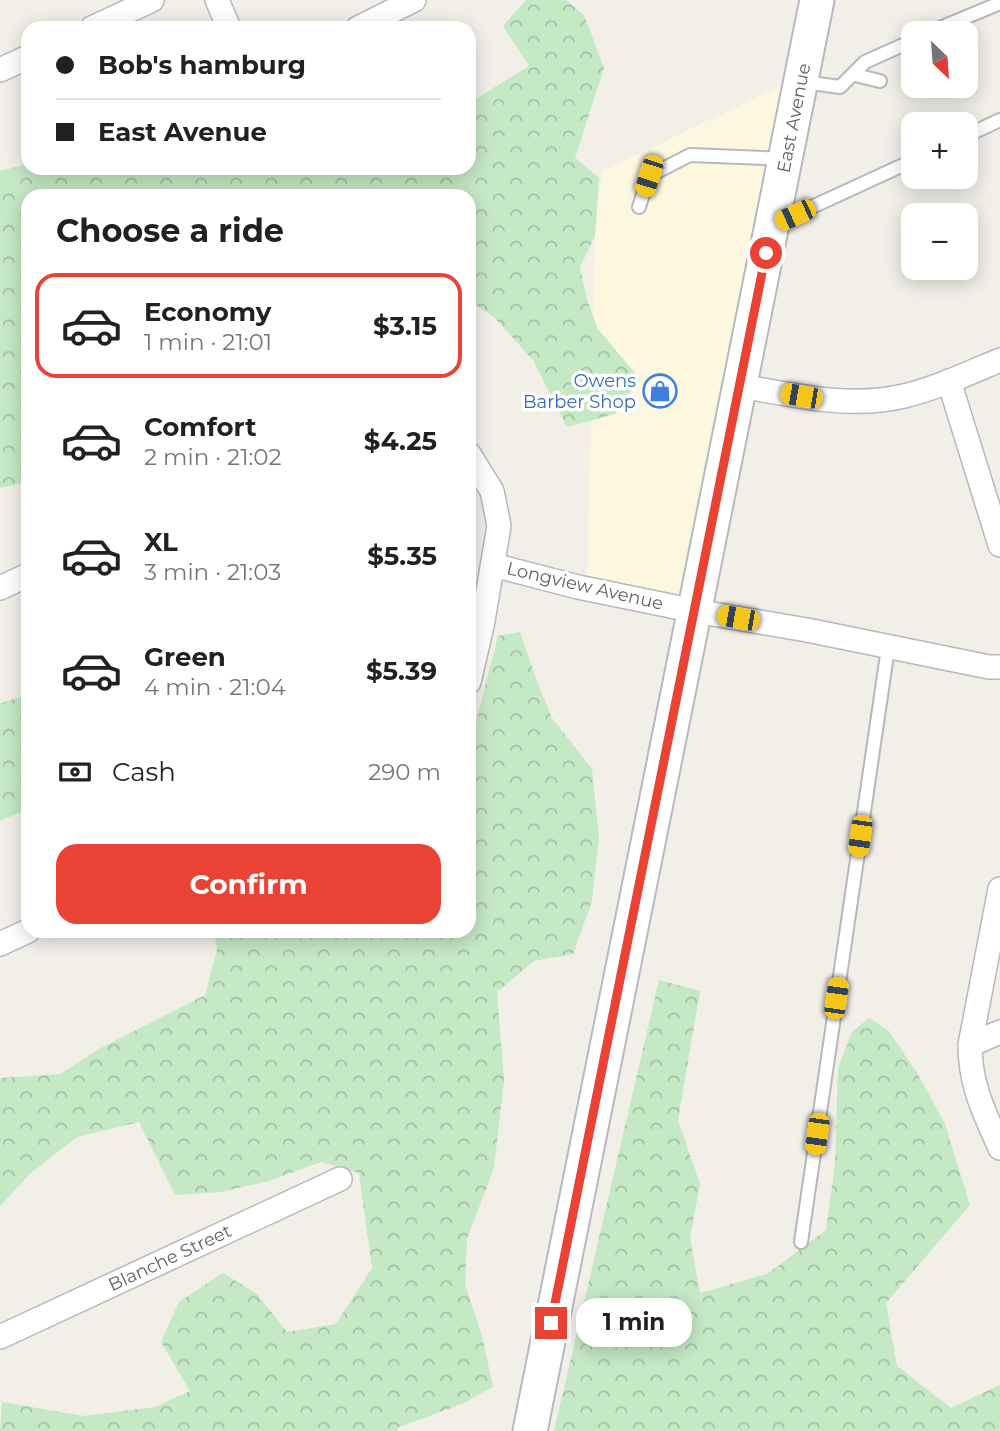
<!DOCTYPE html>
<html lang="en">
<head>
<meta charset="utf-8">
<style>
  :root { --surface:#fff; --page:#f6f6f6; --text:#202124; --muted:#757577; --line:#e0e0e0; --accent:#ea4335 }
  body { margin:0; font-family:Montserrat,sans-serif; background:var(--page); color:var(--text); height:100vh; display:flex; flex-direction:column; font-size:26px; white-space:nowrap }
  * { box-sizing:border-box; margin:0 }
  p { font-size:23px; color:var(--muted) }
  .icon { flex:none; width:38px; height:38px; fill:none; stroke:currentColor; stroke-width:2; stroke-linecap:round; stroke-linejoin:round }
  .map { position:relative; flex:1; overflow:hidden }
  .panel { position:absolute; left:21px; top:189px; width:455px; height:749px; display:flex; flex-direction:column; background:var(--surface); border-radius:21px; box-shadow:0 4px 18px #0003 }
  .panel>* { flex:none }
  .guide { position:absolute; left:21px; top:21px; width:455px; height:154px; border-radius:21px; box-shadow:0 4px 18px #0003; display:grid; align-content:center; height:154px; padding:0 35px; background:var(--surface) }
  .needle { width:46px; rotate:155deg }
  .controls { position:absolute; left:901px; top:21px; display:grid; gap:14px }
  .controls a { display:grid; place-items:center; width:77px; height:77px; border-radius:14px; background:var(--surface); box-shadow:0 4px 18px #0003; font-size:35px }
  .end { position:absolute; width:32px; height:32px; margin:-16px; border:9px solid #ea4335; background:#fff; box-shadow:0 0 0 4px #fff }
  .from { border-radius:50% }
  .bubble { position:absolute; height:49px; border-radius:21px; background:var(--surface); box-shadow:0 4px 18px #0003; font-size:23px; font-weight:700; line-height:49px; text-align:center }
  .car { position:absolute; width:21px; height:42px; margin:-21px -10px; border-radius:9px; box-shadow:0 0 5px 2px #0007; background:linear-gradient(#f5c518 24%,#345 0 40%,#f5c518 0 76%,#345 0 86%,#f5c518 0) }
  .guide b { display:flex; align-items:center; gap:24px; height:66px; font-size:26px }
  .guide b+b { border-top:2px solid var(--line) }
  .guide i { width:18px; height:18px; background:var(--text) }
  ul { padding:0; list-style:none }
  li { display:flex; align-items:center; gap:21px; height:105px; margin:0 14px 10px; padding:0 21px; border:4px solid transparent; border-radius:21px }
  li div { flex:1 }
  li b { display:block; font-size:26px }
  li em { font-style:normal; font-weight:700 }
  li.on { border-color:var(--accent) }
  li>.icon { width:63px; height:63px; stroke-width:1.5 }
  h2 { padding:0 35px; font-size:32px; line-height:84px }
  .pay { display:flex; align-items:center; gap:18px; height:77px; padding:0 35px; font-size:26px }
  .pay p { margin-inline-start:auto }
  .action { display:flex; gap:14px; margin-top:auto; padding:14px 35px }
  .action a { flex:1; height:80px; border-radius:21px; background:var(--accent); color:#fff; font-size:28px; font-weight:700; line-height:80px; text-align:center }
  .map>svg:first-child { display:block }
  .commercial { fill:#fef7e0 }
  .forest { fill:url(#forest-crowns) }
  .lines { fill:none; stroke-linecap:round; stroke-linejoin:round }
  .lane-casing { stroke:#b5b8bc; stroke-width:16 }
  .street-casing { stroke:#b5b8bc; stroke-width:26 }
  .secondary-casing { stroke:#b6babf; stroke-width:37 }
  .lane { stroke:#fff; stroke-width:12 }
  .street { stroke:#fff; stroke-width:23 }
  .secondary { stroke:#fff; stroke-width:33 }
  .route { stroke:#ea4335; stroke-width:9 }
  .labels { text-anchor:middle; stroke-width:7; stroke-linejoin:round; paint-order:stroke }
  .street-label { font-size:18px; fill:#5f6368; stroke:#fff }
  .shop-label { font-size:18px; fill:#366cbe; stroke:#fff; text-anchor:end }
</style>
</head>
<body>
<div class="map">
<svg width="1000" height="1431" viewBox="0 0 1000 1431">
  <defs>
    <pattern id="forest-crowns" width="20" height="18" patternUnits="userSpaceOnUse" patternTransform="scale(1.75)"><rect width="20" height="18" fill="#c5e8c5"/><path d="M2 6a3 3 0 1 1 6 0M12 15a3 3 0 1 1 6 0" fill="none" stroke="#a3c0a4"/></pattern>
  </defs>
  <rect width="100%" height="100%" fill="#f1efe8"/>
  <path class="commercial" d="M802,76l-107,535 -108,-22 8,-353 7,-65z"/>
  <g class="forest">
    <path d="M526,0h40l18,15 20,53 -29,90 24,20 -4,58 -15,31 7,33 11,29 42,50 -25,35 -48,13 -34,-67 -39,-43 -25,-16v-105h-441v286l-28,6v-317l28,-7v4h441v-65l60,-37 -26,-40z"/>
    <path d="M520,632l17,49 15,37 40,51 7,70 -7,62 -19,53 -39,7 -37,31 7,88 -10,88 -27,71 -2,46 17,51 11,51 -29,16 -67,25v3h-397l2,-29 82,14 71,-9 35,-16 -29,-49 18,-40 44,-29 34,21 30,38 49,-8 36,-56 -13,-95 -38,-11 -52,19 -49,11 -45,3 -36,-73 -62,15 -46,36 -31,33v-128l60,-4 39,-25 106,-54 12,-45 -3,-19h255v-204l7,-5 22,-86z"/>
    <path d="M28,695v114l-28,12v-118z"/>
    <path d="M659,980l41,11 -22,129 22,64 -10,54 10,55 67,-19 59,-44 9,-66 3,-96 14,-36 17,-14 20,13 30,45 26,48 25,81 -84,98 11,63 54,42 49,-23v46h-446z"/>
  </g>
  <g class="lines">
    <defs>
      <g id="lane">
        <path d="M928,33l72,-30"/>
        <path d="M909,68l5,-10"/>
        <path d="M855,75l25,6"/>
        <path d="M804,82l36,5 25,-25 49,-22"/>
        <path d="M966,136l34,-16"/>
        <path d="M639,207l10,-31 41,-21 95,4"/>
        <path d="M775,224l139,-64"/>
        <path d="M801,1242l87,-594"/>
      </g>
      <g id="street">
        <path d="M217,0l12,28"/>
        <path d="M92,28l60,-28"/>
        <path d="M358,28l56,-28"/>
        <path d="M0,70l28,-13"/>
        <path d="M949,381l51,164"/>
        <path d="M740,386c54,9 109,23 164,10 33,-8 65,-23 96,-36"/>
        <path d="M469,454l23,37 7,35 -17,100 -13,56"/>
        <path d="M493,565l85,22 117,24 112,19 182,37h11"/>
        <path d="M0,588l28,-13"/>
        <path d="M1000,889l-30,156c0,40 14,67 30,103"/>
        <path d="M0,944l28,-13"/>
        <path d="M970,1045l30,-13"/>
        <path d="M0,1337l340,-158"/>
      </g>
      <path id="secondary" d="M530,1431l287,-1431"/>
    </defs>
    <use href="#lane" class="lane-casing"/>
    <use href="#street" class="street-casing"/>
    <use href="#secondary" class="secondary-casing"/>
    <use href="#lane" class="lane"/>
    <use href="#street" class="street"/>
    <use href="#secondary" class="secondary"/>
  </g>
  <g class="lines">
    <path class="route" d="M551,1323l215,-1070"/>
  </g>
  <defs>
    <symbol id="shop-ring" viewBox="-11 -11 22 22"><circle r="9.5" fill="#fff" stroke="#3f7fe0" stroke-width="1.5"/><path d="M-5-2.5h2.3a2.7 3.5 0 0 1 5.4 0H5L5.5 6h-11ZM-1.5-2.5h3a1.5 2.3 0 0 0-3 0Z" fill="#3f7fe0"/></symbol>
  </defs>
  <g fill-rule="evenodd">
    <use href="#shop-ring" x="641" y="372" width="38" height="38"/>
  </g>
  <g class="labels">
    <g class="street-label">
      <text transform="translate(794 118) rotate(-79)" y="6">East Avenue</text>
      <text transform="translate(585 586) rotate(13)" y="6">Longview Avenue</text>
      <text transform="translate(170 1258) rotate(-25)" y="6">Blanche Street</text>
    </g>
    <g class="shop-label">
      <text x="636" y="387">Owens<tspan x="636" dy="21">Barber Shop</tspan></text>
    </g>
  </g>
</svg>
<div class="controls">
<a><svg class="needle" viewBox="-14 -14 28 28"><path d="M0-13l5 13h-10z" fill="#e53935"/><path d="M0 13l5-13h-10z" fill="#757577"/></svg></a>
<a>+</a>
<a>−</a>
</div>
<i class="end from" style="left:766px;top:253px"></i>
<i class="end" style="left:551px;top:1323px"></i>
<div class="bubble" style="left:576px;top:1298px;width:116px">1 min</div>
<i class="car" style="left:649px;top:176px;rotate:198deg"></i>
<i class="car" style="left:795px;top:215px;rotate:245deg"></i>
<i class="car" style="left:801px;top:396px;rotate:280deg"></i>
<i class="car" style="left:738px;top:618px;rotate:280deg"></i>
<i class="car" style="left:860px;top:836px;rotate:188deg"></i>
<i class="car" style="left:836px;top:998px;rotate:8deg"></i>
<i class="car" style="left:817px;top:1134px;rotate:188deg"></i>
<div class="guide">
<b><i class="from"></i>Bob's hamburg</b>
<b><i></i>East Avenue</b>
</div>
<section class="panel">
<h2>Choose a ride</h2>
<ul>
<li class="on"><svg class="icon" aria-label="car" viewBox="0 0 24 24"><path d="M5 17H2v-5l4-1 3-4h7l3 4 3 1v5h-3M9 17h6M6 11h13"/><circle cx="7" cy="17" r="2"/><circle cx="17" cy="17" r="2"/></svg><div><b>Economy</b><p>1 min · 21:01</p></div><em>$3.15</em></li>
<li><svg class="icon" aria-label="car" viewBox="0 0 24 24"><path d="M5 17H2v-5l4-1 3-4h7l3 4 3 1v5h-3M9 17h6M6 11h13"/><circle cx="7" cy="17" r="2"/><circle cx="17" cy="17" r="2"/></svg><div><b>Comfort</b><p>2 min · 21:02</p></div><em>$4.25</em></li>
<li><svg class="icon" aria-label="car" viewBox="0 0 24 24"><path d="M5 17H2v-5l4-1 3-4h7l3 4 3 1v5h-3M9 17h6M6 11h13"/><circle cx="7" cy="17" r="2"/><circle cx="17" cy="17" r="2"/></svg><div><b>XL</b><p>3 min · 21:03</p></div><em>$5.35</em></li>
<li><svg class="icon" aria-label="car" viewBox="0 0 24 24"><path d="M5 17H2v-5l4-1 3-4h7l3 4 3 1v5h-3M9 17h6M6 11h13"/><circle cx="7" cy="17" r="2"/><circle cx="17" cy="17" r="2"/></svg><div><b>Green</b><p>4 min · 21:04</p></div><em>$5.39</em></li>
</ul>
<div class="pay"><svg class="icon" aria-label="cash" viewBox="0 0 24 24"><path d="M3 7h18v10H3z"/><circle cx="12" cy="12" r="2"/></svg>Cash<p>290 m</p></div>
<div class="action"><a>Confirm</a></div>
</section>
</div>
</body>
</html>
